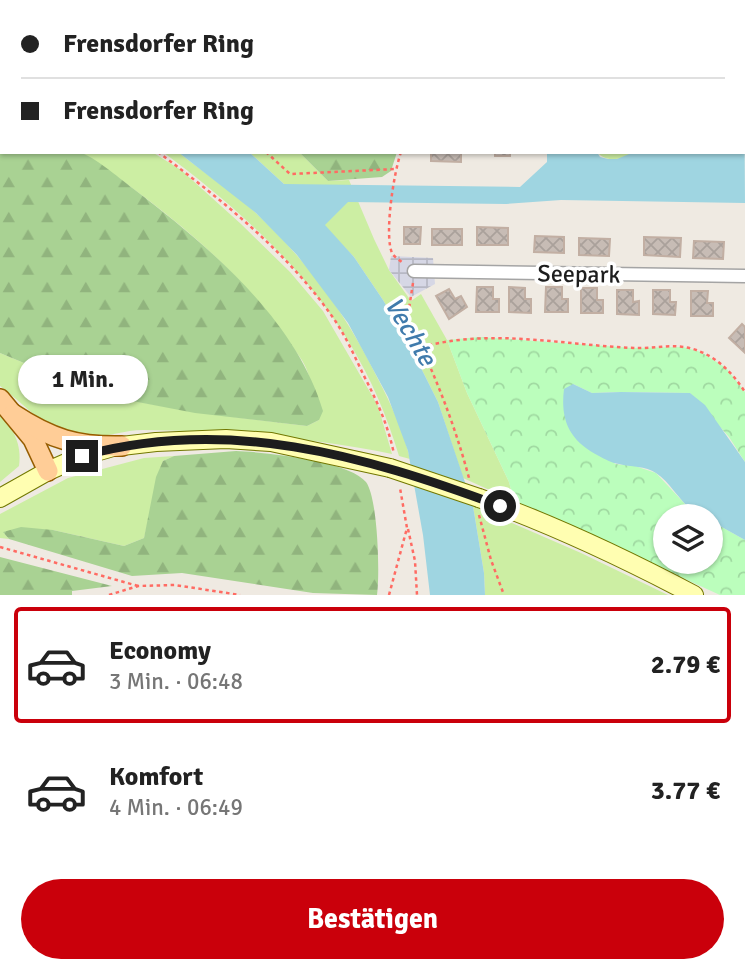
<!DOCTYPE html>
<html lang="de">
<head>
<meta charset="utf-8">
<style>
  :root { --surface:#fff; --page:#f2f2f2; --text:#222; --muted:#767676; --line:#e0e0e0; --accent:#ca000b }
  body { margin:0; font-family:Signika,sans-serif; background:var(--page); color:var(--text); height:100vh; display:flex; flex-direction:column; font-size:26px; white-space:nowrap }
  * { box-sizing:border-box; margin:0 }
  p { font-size:23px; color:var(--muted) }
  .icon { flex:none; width:38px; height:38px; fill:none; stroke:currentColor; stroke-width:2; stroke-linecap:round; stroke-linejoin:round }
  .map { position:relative; height:595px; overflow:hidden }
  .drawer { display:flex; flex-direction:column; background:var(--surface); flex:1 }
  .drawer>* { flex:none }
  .hud { position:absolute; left:0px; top:0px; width:746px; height:154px; box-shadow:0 2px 5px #0004; display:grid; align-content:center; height:154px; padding:0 21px; background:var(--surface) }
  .tools { position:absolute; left:653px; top:504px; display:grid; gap:14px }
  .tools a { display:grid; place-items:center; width:70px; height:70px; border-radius:50%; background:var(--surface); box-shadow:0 2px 5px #0004; font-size:35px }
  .end { position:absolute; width:32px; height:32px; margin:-16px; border:9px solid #1d1d1d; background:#fff; box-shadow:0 0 0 4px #fff }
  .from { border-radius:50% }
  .bubble { position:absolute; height:49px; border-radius:24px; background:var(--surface); box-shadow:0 2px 5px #0004; font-size:23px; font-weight:700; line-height:49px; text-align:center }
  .hud b { display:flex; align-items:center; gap:24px; height:66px; font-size:26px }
  .hud b+b { border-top:2px solid var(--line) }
  .hud i { width:18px; height:18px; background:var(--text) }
  ul { padding:12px 0 0; list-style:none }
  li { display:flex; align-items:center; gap:21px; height:116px; margin:0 14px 10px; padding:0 7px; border:4px solid transparent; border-radius:7px }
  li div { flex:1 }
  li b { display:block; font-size:26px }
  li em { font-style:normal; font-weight:700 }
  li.on { border-color:var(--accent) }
  li>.icon { width:63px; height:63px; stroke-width:1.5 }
  .action { display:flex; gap:14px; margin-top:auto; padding:14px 21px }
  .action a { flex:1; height:80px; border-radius:42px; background:var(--accent); color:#fff; font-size:28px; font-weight:700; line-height:80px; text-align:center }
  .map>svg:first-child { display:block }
  .grass { fill:#cceea3 }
  .forest { fill:url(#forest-firs) }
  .park { fill:url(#park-crowns) }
  .plaza { fill:url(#plaza-grid) }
  .water { fill:#9fd5e1 }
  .building { fill:url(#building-cross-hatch); stroke:#c2afa3; stroke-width:2 }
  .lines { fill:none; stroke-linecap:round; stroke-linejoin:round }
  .street-casing { stroke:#a4a4a4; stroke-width:15 }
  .secondary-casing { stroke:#727800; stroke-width:20 }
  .primary-casing { stroke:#965d00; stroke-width:22 }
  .path { stroke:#ff6b63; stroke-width:2.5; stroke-dasharray:3.5 3.5; stroke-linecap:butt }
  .street { stroke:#fff; stroke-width:12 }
  .secondary { stroke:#fffeb1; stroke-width:18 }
  .primary { stroke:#ffcd97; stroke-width:19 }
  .secondary-bridge-casing { stroke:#727800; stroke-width:20; stroke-linecap:butt }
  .secondary-bridge { stroke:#fffeb1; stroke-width:18 }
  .route { stroke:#1d1d1d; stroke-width:9 }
  .labels { text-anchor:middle; stroke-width:7; stroke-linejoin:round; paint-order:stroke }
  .street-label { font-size:24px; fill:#1d1d1d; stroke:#fff }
  .water-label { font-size:26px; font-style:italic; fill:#407bac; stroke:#fff }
</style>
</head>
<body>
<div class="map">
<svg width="745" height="595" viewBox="0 0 745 595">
  <defs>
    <pattern id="forest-firs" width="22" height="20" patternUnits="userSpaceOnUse" patternTransform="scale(1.75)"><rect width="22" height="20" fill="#a9d293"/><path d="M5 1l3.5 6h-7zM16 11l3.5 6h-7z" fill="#91b47e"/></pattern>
    <pattern id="park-crowns" width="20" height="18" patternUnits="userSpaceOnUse" patternTransform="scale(1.75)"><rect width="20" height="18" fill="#bbfebc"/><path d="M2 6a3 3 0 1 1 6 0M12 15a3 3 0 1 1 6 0" fill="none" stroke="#a0d9a1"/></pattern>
    <pattern id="plaza-grid" width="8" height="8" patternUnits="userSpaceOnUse" patternTransform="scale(1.75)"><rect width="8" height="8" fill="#d6d7e5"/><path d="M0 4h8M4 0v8" fill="none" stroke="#b7b8c4"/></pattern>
    <pattern id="building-cross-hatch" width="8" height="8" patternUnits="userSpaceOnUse" patternTransform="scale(1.75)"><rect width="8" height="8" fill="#c7bcb5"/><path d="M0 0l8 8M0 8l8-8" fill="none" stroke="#aaa19b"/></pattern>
  </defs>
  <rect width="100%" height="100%" fill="#efeae2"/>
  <g class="grass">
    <path d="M196,0h218l-1,2z"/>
    <path d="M81,152h71l29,18 60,54 49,48 33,39 55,95 14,48c-83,-17 -165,-23 -249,-24 -21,0 -43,10 -64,6 -36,-7 -52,-30 -79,-50v-33l101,42 94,17 112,14 12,-6c-4,-16 -6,-36 -13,-52 -4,-10 -14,-21 -21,-31 -50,-74 -130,-135 -204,-185z"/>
    <path d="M163,152h15c26,21 56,40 80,63 51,48 90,102 120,164 13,25 26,53 32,80l-11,-3c-40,-136 -125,-221 -236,-304z"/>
    <path d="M249,152h50l29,29 21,-1 25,59 15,31 22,31 10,-7 26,46 20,53 42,89 5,19 -51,-23 -25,-76 -28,-56 -27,-46 -29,-43 -70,-73z"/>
    <path d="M597,152h37c-11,7 -27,12 -37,0z"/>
    <path d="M0,412c13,18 22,31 19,54l-19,16z"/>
    <path d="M174,456l-11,5 -19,77 -20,8 -71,-16 -49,3 5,6 -9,-1v-24l68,-36 76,-20z"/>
    <path d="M473,506l108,47 87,42h-183l-1,-22z"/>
  </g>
  <g class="forest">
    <path d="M0,113l2,39c15,0 70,-3 80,1 17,7 38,26 53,37 73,56 161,129 188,221l-4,9 -12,6 -112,-13 -94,-18 -101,-42z"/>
    <path d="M299,152h98l-6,19 -9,6 -54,4z"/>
    <path d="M236,451c27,1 114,10 130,31 12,16 14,93 11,113l-64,-2 -131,-20 -50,3 -123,-37 -6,-7 18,-5 32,3 71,16 20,-8 12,-61 7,-16 11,-5z"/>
    <path d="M0,557l112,29 -40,5v4h-72z"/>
  </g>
  <path class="park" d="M479,337l154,11 50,-1 18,5 25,16 19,24v70l-16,-25 -39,-44 -69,-1 -29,1 -19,-9 42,80 20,2 21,7 29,31 19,12h-39v46h45l1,-41 34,19v55h-25l-206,-94 -5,-19 -42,-89 -20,-53z"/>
  <path class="plaza" d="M391,256l42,2 2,26 -24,13 -22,-27z"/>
  <g class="water">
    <path d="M744,68l1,135 -184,-3 -55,4 -158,-2 -23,23 29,32 29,43 27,46 28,56 35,104 11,67 1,22h-55l-7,-60 -15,-84 -20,-54 -40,-74 -51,-68 -41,-42 -78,-61h71l35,32 236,3 27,-25v-10h50l3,5 8,2h9l17,-7h110z"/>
    <path d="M573,384l19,9 29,-1 69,1 15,12 40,57v78l-34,-19 -1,-5c-25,0 -35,-31 -54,-43 -10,-7 -26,-6 -37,-9 -8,-1 -14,-5 -20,-8 -29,-15 -39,-35 -35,-67z"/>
  </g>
  <g class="building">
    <path d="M431,152h30v10l-30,-1z"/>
    <rect x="495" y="152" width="15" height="4"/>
    <path d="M404,227h17l-1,17h-16z"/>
    <path d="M477,227l31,1v17h-31z"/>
    <rect x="432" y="229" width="30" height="16"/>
    <path d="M535,236l29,1v16l-30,-1z"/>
    <path d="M644,237l37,1 -1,19 -36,-2z"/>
    <path d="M579,238l31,1 -1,17 -30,-1z"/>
    <path d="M694,241l30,1 -1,17 -30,-1z"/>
    <path d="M477,287h16v12h6v13h-23z"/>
    <path d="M509,287l16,1v11h6v14l-22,-1z"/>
    <path d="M546,287h16v12h6v13h-23z"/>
    <path d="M581,288h16v12h6v13h-22z"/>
    <path d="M449,289l6,10 6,-3 6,11 -18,12 -13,-23z"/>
    <path d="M617,290h16v12l6,-1v14l-22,-1z"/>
    <path d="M653,290h17v12h6l-1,13 -22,-1z"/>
    <path d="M691,291h17l-1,12h6v13h-22z"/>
    <path d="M742,324l3,3v26l-16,-15z"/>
  </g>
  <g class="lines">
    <defs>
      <g id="street">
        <path d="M506,2l3,-2"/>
        <path d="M414,271l331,5"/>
      </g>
      <g id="secondary">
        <path d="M0,498l48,-27 34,-15 31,-9 43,-5 70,-3 45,3 119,26"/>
        <path d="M479,498c75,27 145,60 215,97"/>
      </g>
      <g id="primary">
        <path d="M0,399l33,40 15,32"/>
        <path d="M13,414c38,25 64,33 109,32"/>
      </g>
    </defs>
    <use href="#street" class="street-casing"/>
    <use href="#secondary" class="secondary-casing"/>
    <use href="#primary" class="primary-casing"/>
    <g class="path">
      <path d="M29,0l4,2"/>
      <path d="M634,2l1,-2"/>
      <path d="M0,57l2,1"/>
      <path d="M158,152c65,49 132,102 178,170 11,17 19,35 27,52 14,27 25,51 31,80"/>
      <path d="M266,152l24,22 105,-5"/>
      <path d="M401,152c-7,20 -17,82 -9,101 2,4 8,7 12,11"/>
      <path d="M413,283l-5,32 2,8c25,52 44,99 59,155"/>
      <path d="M422,347c69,-19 141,-2 212,1 19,1 40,-5 59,1 23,7 39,23 52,43"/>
      <path d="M479,515l12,45 13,35"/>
      <path d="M408,529l7,32 2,34"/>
      <path d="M0,547l138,39"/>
      <path d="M109,595l29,-9 37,-1 65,10"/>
      <path d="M389,595l18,-67 -7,-40"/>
    </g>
    <use href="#street" class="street"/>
    <use href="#secondary" class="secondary"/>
    <use href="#primary" class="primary"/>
    <defs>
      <path id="secondary-bridge" d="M390,468l89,30"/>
    </defs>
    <use href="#secondary-bridge" class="secondary-bridge-casing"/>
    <use href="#secondary-bridge" class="secondary-bridge"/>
  </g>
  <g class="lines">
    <path class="route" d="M82,456c145,-40 281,-1 418,50"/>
  </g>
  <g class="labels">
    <g class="street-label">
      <text transform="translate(579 274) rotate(1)" y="8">Seepark</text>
    </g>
    <g class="water-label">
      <text transform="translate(411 331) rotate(59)" y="9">Vechte</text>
    </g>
  </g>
</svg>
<div class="tools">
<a><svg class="icon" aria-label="layers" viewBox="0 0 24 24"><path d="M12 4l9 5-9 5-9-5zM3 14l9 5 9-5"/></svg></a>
</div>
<i class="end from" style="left:500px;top:506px"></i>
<i class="end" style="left:82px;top:456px"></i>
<div class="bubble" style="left:18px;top:355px;width:130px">1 Min.</div>
<div class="hud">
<b><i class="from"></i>Frensdorfer Ring</b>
<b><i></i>Frensdorfer Ring</b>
</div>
</div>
<section class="drawer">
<ul>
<li class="on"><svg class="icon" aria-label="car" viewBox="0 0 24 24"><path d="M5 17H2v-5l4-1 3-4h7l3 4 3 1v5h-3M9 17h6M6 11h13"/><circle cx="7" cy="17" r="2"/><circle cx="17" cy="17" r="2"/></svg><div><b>Economy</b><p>3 Min. · 06:48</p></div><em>2.79 €</em></li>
<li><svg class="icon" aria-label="car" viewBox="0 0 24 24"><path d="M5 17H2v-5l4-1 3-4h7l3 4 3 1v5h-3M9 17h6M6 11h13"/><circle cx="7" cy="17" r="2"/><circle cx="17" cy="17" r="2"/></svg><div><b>Komfort</b><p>4 Min. · 06:49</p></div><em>3.77 €</em></li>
</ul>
<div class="action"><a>Bestätigen</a></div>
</section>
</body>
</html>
